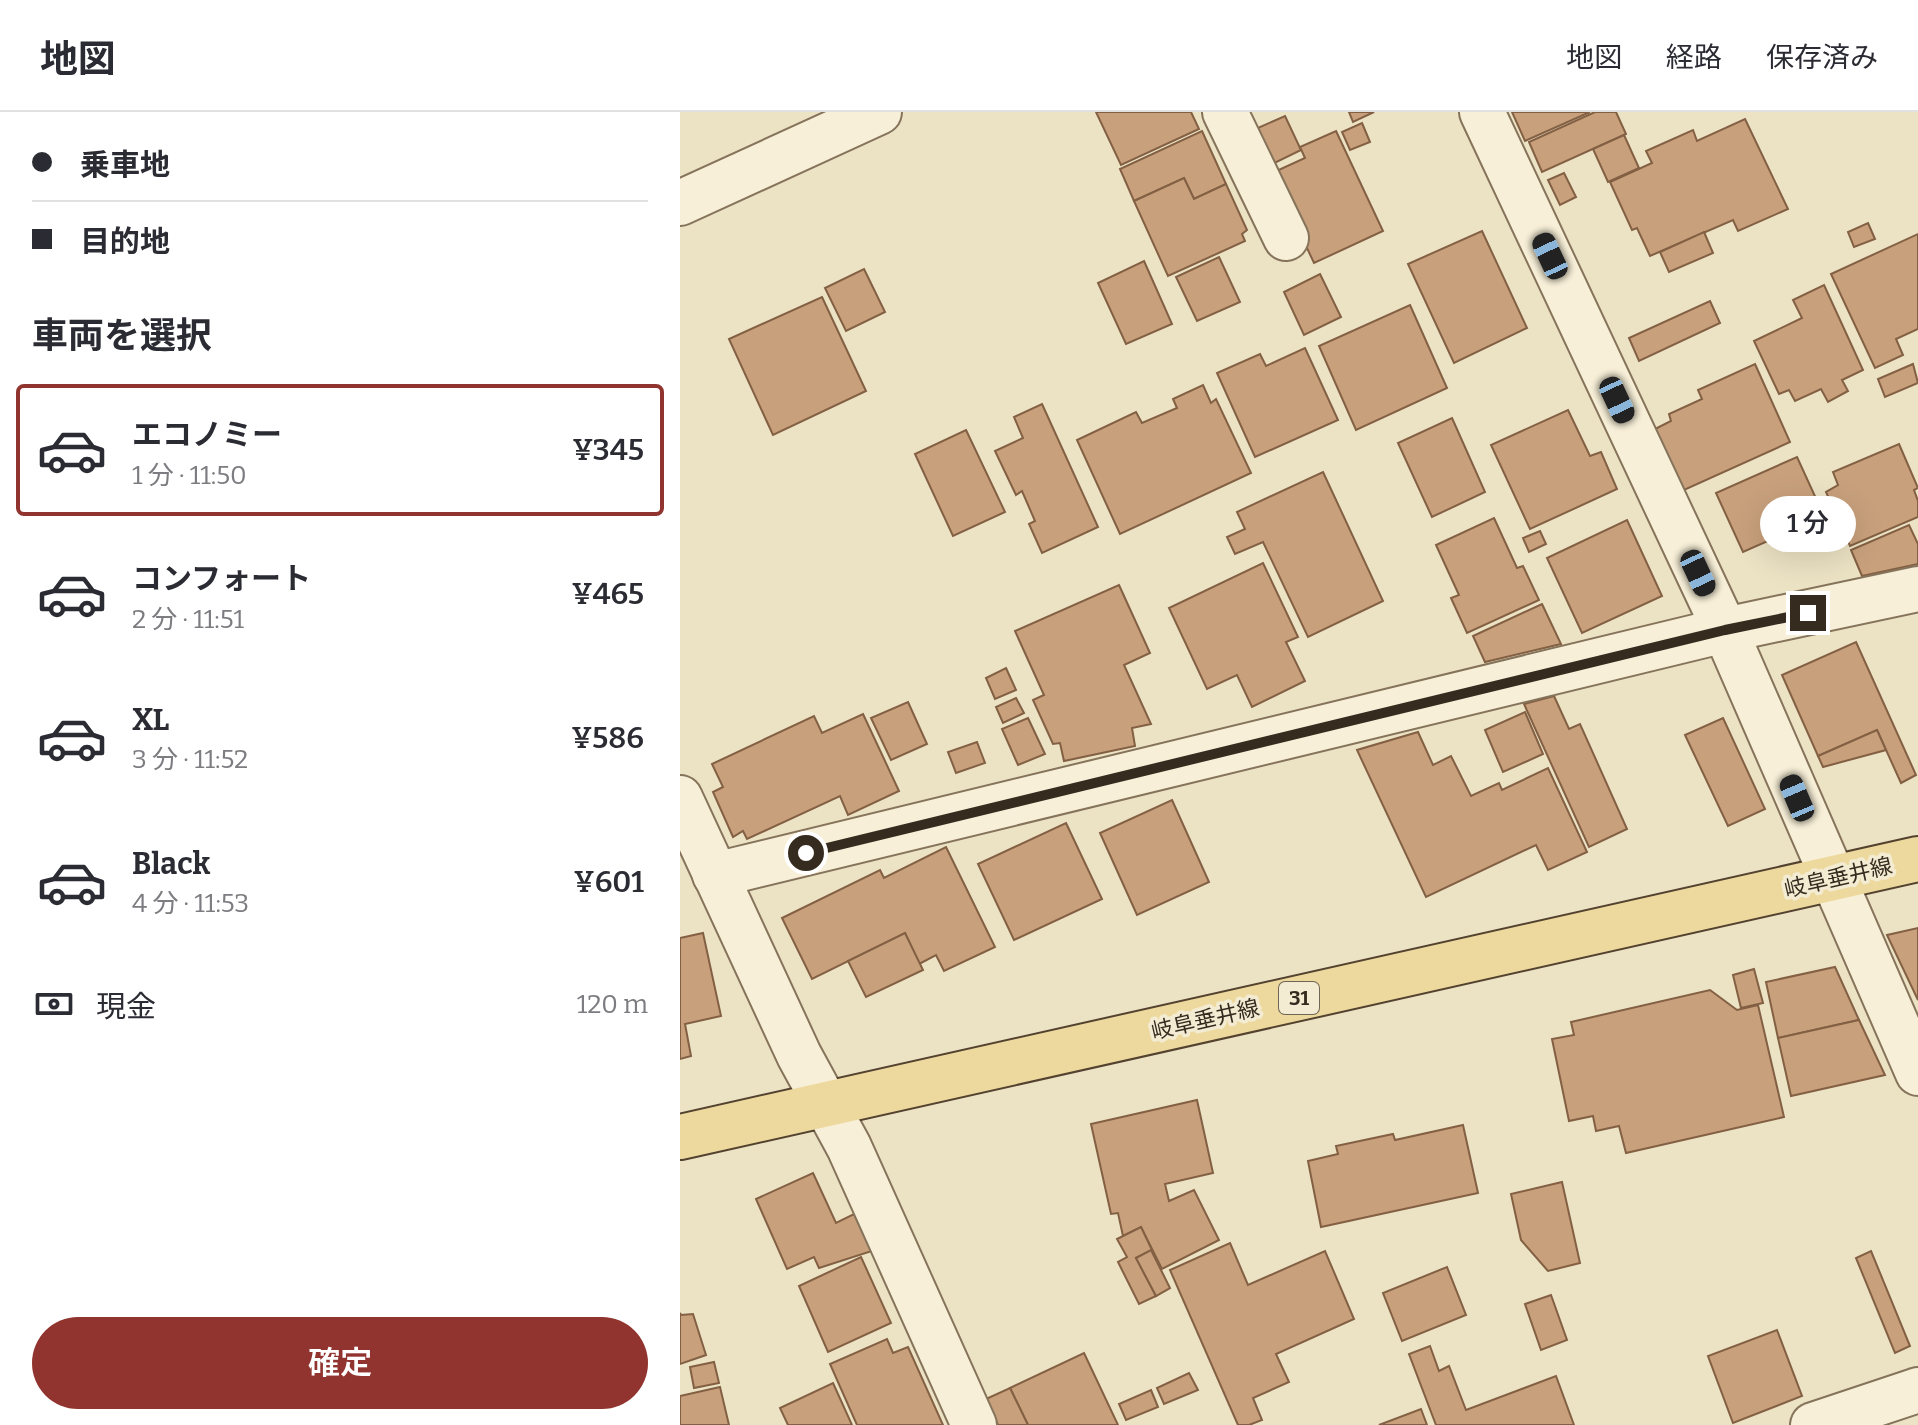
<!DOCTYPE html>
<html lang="ja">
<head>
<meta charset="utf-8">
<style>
  :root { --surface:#fff; --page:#f7f7f7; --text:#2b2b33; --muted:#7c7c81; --line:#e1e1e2; --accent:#91342f }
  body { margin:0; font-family:Bitter,"Noto Sans JP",serif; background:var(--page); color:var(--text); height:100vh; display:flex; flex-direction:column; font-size:30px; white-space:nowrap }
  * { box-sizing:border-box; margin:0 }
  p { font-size:26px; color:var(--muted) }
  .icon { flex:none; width:44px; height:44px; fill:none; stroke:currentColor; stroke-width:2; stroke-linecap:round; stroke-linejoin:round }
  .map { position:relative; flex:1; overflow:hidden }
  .sheet { display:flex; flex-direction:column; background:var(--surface); width:680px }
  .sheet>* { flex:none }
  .guide { display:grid; align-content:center; height:176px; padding:0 32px; background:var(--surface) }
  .end { position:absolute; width:36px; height:36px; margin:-18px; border:10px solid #362b1f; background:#fff; box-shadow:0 0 0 4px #fff }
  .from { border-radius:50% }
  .bubble { position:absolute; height:56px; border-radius:28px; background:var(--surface); box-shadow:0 8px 32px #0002; font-size:26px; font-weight:600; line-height:56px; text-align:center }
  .car { position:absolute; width:24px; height:48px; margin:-24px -12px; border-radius:10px; box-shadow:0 0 6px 2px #0007; background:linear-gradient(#222 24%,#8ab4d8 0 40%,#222 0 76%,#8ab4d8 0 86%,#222 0) }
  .guide b { display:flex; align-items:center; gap:28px; height:76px; font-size:30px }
  .guide b+b { border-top:2px solid var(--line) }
  .guide i { width:20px; height:20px; background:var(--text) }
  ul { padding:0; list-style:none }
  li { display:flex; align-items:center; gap:24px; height:132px; margin:0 16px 12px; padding:0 16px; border:4px solid transparent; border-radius:8px }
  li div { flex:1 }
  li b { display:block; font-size:30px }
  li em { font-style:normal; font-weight:600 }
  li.selected { border-color:var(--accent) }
  li>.icon { width:72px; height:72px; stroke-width:1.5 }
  h2 { padding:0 32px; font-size:36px; line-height:96px }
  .pay { display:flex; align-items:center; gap:20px; height:88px; padding:0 32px; font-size:30px }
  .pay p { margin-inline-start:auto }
  .action { display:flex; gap:16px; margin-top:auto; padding:16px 32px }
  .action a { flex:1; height:92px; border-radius:48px; background:var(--accent); color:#fff; font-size:32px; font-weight:600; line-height:92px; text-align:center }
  header { display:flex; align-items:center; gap:48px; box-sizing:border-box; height:112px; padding:0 40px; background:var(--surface); border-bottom:2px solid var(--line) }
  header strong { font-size:38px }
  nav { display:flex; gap:44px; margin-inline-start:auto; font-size:28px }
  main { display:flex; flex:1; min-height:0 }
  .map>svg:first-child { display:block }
  .building { fill:#c8a07c; stroke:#836043; stroke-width:2 }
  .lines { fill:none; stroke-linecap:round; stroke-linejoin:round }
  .minor-casing { stroke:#85745b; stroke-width:48 }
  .major-casing { stroke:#53422f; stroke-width:48 }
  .minor { stroke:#f7efd7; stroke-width:44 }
  .major { stroke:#edd99e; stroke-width:44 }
  .route { stroke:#362b1f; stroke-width:10 }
  .labels { text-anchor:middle; stroke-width:7; stroke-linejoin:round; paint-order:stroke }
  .shield { fill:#f3ecd3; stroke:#6f6555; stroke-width:2 }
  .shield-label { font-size:20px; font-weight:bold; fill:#362b1f }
  .street-label { font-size:22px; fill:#362b1f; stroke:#f3ecd3 }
</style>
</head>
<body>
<header>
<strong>地図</strong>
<nav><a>地図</a><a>経路</a><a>保存済み</a></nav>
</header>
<main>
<section class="sheet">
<div class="guide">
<b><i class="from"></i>乗車地</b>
<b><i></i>目的地</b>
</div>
<h2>車両を選択</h2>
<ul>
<li class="selected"><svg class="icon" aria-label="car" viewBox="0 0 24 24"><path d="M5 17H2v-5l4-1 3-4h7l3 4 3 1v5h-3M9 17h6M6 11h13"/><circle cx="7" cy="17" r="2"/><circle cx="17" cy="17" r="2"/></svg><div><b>エコノミー</b><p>1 分 · 11:50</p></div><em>¥345</em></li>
<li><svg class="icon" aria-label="car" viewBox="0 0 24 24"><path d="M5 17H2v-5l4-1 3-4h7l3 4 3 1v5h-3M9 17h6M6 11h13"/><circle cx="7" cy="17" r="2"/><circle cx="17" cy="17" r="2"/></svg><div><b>コンフォート</b><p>2 分 · 11:51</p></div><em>¥465</em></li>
<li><svg class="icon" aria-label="car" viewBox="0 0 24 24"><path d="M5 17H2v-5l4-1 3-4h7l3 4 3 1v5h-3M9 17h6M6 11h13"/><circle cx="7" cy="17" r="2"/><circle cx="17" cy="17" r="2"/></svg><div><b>XL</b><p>3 分 · 11:52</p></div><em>¥586</em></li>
<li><svg class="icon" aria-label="car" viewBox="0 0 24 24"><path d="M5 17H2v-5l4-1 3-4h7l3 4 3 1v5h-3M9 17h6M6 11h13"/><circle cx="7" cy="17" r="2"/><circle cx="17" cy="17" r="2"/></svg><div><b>Black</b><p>4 分 · 11:53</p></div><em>¥601</em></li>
</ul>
<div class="pay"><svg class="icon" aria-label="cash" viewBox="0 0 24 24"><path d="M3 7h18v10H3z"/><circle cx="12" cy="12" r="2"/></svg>現金<p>120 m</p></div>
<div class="action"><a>確定</a></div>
</section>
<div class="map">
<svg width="1238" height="1313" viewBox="0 0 1238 1313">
  <rect width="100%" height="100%" fill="#ece2c4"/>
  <g class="building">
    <path d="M416,0h95l8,17 -78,36z"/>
    <path d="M669,0h25l-21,10z"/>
    <path d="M832,0h78l-65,29z"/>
    <path d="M915,0h21l10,22 -84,38 -13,-30z"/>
    <path d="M605,4l16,34 -33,16 -17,-35z"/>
    <path d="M1065,7l43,90 -50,22 -5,-11 -83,36 -13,-28 -5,2 -22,-48 42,-19 -6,-12 47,-21 4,11z"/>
    <path d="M682,11l8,19 -20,8 -8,-18z"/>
    <path d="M522,19l24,53 -32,15 -10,-21 -50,23 -14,-32z"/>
    <path d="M656,19l47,100 -69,32 -42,-90 33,-15 -5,-11z"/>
    <path d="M944,23l15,33 -31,14 -15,-33z"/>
    <path d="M884,61l12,24 -16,8 -12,-25z"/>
    <path d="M504,66l10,21 32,-15 21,46 -5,4 3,7 -77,35 -34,-75z"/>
    <path d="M1188,111l7,16 -21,8 -6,-15z"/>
    <path d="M802,119l45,97 -73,35 -46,-99z"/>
    <path d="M1024,120l9,21 -44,19 -9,-20z"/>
    <path d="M1238,122v95l-22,10 7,16 -28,13 -44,-94z"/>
    <path d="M539,145l21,45 -43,19 -21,-44z"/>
    <path d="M464,149l28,63 -46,20 -28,-61z"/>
    <path d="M184,157l21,43 -39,19 -21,-43z"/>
    <path d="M640,162l21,43 -37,18 -20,-43z"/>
    <path d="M1144,173l39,85 -21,10 6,11 -20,11 -7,-13 -26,12 -6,-11 -10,4 -25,-53 48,-23 -9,-18z"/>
    <path d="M142,185l44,94 -93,44 -44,-96z"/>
    <path d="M1030,189l10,22 -81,38 -10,-23z"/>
    <path d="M730,193l37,83 -91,42 -37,-84z"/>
    <path d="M625,236l33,72 -83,37 -38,-84 43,-19 6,12z"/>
    <path d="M1075,252l35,78 -106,48 -29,-61 16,-8 -2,-7 33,-15 -4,-9z"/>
    <path d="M1233,252l5,19 -33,14 -7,-18z"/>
    <path d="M523,273l8,18 5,-4 35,74 -131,61 -43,-94 59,-28 6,11 35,-15 -4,-9z"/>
    <path d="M362,292l56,123 -56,26 -13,-29 6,-3 -13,-30 -6,4 -21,-44 28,-13 -9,-21z"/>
    <path d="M888,298l22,46 11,-4 16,37 -87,40 -39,-84z"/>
    <path d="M772,306l33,74 -53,25 -34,-74z"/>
    <path d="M286,318l39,82 -52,24 -38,-82z"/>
    <path d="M1219,332l19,44 -4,2 4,11v16l-68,29 -24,-54 12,-7 -5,-13z"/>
    <path d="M1117,345l27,59 -81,36 -27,-59z"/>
    <path d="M643,360l60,129 -75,36 -45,-95 -28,12 -8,-17 18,-8 -8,-17z"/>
    <path d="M814,406l23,50 6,-2 16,34 -72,33 -16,-35 8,-3 -23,-50z"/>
    <path d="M947,408l35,76 -80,37 -35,-75z"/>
    <path d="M1229,413l9,19v20l-56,12 -11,-26z"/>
    <path d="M860,419l6,13 -17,8 -6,-14z"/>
    <path d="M583,451l35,74 -12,5 19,39 -53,26 -15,-32 -30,14 -38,-81z"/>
    <path d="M439,473l31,68 -26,12 27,59 -19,4 3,18 -71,15 -4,-18 -7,1 -20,-44 11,-5 -29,-64z"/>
    <path d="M862,492l19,40 -76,18 -12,-26z"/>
    <path d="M1176,530l60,133 -15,8 -24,-53 -59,26 -36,-81z"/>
    <path d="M326,556l10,22 -21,9 -9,-21z"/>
    <path d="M874,584l15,33 11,-5 47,105 -38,18 -65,-143z"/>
    <path d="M336,586l8,15 -21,10 -7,-16z"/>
    <path d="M228,590l19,42 -36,16 -20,-42z"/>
    <path d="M845,600l18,42 -40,18 -18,-42z"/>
    <path d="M183,602l36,77 -51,24 -8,-19 -93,43 -4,-8 -10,6 -20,-45 10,-5 -11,-23 102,-48 8,17z"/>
    <path d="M348,606l17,36 -27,11 -16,-36z"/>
    <path d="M1043,606l42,91 -37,17 -43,-91z"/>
    <path d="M1197,618l9,20 -63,17 -5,-11z"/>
    <path d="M738,620l15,33 18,-9 20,40 28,-13 3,7 46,-22 39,84 -39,18 -12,-25 -110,52 -69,-147z"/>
    <path d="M297,630l8,21 -29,10 -8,-21z"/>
    <path d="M492,688l37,82 -72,33 -37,-82z"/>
    <path d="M386,711l36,76 -88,41 -36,-76z"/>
    <path d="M266,735l49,100 -51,24 -8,-16 -17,9 -14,-31 -93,46 -30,-61 98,-48 4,8z"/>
    <path d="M1238,816v72l-31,-65z"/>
    <path d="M23,821l18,83 -36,8 6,32 -11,3v-121z"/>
    <path d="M225,821l18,37 -57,27 -18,-36z"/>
    <path d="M1155,855l24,53 -81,18 -12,-56z"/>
    <path d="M1074,857l9,34 -22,5 -8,-33z"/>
    <path d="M1030,878l27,20 21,-5 26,112 -158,36 -7,-27 -23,5 -3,-15 -24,5 -17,-82 22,-4 -3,-13z"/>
    <path d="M1179,908l26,55 -94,21 -13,-58z"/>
    <path d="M517,988l16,73 -48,11 4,17 25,-11 25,50 -57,29 -21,-42 -18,9 -5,-23 -7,1 -20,-90z"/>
    <path d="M783,1013l15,68 -157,34 -13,-66 30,-7 -2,-8 57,-12 2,6z"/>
    <path d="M133,1061l23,50 18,-9 18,37 -53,17 -5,-11 -27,12 -31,-70z"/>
    <path d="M882,1070l18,81 -32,8 -27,-31 -10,-46z"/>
    <path d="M461,1115l11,23 -16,8 20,38 -17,8 -21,-42 9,-5 -10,-18z"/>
    <path d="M550,1131l18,42 77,-34 29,68 -78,35 13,28 -36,16 9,22 -13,5h-11l-68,-155z"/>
    <path d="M471,1138l19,38 -14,8 -20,-38z"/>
    <path d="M1191,1139l39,95 -15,7 -39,-95z"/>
    <path d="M181,1145l30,66 -63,29 -29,-66z"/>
    <path d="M767,1155l19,48 -64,26 -19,-48z"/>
    <path d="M871,1183l16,45 -26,10 -16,-46z"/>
    <path d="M0,1201l1,2 12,-1 13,41 -26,9z"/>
    <path d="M1097,1218l25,66 -69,27 -25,-67z"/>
    <path d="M207,1227l6,14 15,-6 35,78h-86l-27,-61z"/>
    <path d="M750,1234l9,25 10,-5 17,44 90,-34 18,49h-138l-27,-71z"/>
    <path d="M404,1241l34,72h-90l-18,-37z"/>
    <path d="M34,1250l5,21 -25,5 -4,-21z"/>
    <path d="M509,1261l9,17 -34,14 -7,-16z"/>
    <path d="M153,1271l19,42h-64l-8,-17z"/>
    <path d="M40,1275l9,38h-49v-29z"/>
    <path d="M330,1276l18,37h-30l-12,-26z"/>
    <path d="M471,1278l7,17 -32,13 -7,-16z"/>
    <path d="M741,1297l6,16h-48z"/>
  </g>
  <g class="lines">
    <defs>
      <g id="minor">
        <path d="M545,0l61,126"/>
        <path d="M802,0l243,518 193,443"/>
        <path d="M0,91l199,-91"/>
        <path d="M0,686l119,257 50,92 125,278"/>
        <path d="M35,763l1010,-245 193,-41"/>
        <path d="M1133,1313l105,-35"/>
      </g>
      <path id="major" d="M0,1025l1238,-278"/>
    </defs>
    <use href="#minor" class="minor-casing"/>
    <use href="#major" class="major-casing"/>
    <use href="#minor" class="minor"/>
    <use href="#major" class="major"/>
  </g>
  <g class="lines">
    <path class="route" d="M126,741l919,-223 83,-17"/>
  </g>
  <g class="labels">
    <rect class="shield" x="599" y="870" width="40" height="32" rx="6"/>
    <g class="shield-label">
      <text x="619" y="893">31</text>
    </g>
    <g class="street-label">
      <text transform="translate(1158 765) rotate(-13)" y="8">岐阜垂井線</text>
      <text transform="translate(525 907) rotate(-13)" y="8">岐阜垂井線</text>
    </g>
  </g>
</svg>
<i class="end from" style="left:126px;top:741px"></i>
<i class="end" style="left:1128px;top:501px"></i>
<div class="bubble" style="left:1080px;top:384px;width:96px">1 分</div>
<i class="car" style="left:870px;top:144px;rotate:335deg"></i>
<i class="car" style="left:937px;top:288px;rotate:155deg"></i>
<i class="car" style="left:1018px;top:461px;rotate:155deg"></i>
<i class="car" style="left:1117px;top:686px;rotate:337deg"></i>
</div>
</main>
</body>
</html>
